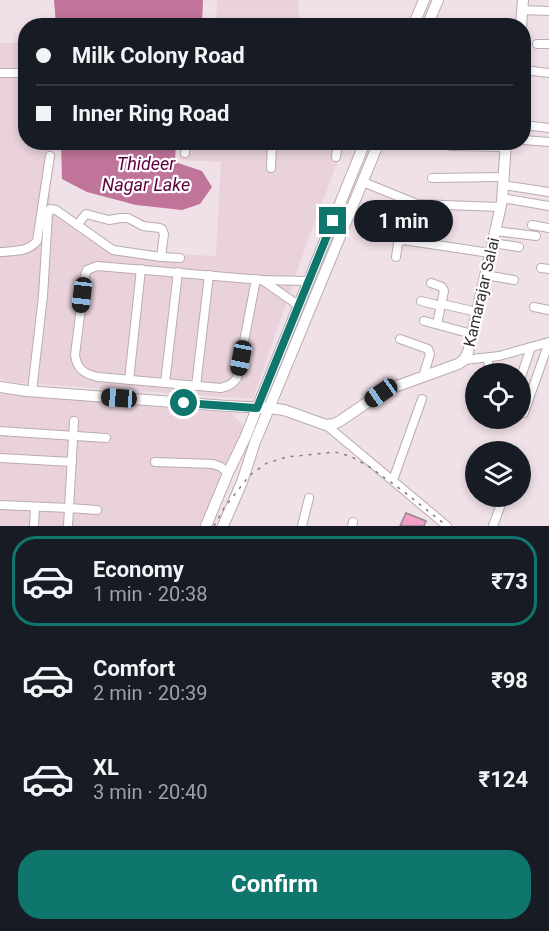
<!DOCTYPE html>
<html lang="en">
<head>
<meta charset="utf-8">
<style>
  :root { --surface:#171b24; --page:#242831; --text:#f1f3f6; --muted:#9ea1a6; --line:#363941; --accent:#0f766e }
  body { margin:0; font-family:Roboto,sans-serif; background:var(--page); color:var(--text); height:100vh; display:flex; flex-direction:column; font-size:22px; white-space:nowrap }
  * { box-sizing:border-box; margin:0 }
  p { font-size:20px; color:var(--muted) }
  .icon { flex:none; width:33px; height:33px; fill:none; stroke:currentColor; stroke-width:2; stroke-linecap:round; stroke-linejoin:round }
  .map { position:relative; height:526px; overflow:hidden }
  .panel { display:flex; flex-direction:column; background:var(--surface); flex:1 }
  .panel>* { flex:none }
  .guide { position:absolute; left:18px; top:18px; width:513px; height:132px; border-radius:24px; box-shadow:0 3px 9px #0003; display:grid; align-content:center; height:132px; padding:0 18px; background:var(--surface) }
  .fabs { position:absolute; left:465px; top:363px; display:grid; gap:12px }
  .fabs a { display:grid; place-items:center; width:66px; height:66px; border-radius:50%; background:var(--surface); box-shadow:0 3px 9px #0003; font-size:30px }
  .end { position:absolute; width:27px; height:27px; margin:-14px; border:8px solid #0f766e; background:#fff; box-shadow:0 0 0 3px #fff }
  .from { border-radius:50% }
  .bubble { position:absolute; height:42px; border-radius:21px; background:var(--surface); box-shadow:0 3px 9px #0003; font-size:20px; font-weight:700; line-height:42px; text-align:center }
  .car { position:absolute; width:18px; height:36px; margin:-18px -9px; border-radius:8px; box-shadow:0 0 4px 2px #0007; background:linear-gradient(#222 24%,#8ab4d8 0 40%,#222 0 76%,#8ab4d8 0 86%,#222 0) }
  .guide b { display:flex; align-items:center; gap:21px; height:57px; font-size:22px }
  .guide b+b { border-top:2px solid var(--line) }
  .guide i { width:15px; height:15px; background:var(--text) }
  ul { padding:10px 0 0; list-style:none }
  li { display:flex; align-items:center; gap:18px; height:90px; margin:0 12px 9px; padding:0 6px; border:3px solid transparent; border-radius:24px }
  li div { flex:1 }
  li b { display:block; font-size:22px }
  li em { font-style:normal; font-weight:700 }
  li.current { border-color:var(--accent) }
  li>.icon { width:54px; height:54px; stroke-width:1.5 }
  .cta { display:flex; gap:12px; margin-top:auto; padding:12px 18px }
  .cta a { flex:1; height:69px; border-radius:24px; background:var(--accent); color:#fff; font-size:24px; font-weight:700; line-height:69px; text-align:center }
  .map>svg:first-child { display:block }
  .built { fill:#e9d2dc }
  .water { fill:#c1749a }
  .building { fill:#f2a0c7; stroke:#96878e; stroke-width:1.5 }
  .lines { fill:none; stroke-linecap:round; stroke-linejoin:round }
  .minor-casing { stroke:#baabb1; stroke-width:10 }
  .major-casing { stroke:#baabb1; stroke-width:12 }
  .minor { stroke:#fff; stroke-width:8 }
  .major { stroke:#fff; stroke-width:10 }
  .rail { stroke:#857a7f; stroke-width:1.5; stroke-dasharray:3 6; stroke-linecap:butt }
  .route { stroke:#0f766e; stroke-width:8 }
  .labels { text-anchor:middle; stroke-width:4.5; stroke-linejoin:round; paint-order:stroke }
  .street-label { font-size:16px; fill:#362f32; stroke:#fff }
  .water-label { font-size:18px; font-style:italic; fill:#61003e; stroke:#fff }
</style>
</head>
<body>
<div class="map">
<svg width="549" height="526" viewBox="0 0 549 526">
  <rect width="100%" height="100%" fill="#f0e0e7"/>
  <g class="built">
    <path d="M217,0h81l1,19h94l-3,7 -163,-1v-5l-11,-1z"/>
    <path d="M0,43h25l1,99 25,1 -1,63 74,46 92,4 5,-94 -41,-2v-17h165l-35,91 -57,165 -244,-17 -9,-3z"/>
    <path d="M0,393l13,2 218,18 13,14 -42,99h-202z"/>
  </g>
  <g class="water">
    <path d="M54,0h149l-1,25h-146z"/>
    <path d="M61,143h115l-1,19 27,9 10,16 -12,17 -18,6 -46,-5 -49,-13 -25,-13z"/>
  </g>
  <path class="building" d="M406,513l20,8 -2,5h-24z"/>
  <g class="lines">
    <defs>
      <g id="minor">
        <path d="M522,10l27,1"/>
        <path d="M537,44h12"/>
        <path d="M524,70l25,3"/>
        <path d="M0,73h20"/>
        <path d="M524,125l25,3"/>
        <path d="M524,140l25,2"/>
        <path d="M451,146l55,1"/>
        <path d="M185,153l1,-11"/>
        <path d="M336,157l2,-15"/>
        <path d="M271,168l1,-26"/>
        <path d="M432,178l71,-1"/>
        <path d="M363,182l54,22 83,3"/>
        <path d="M503,185l46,7"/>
        <path d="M502,198l47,8"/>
        <path d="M77,225l9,-11 23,6 12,-2h7l15,8 17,2 2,1 2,5 -3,23"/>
        <path d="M532,225l17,3"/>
        <path d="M495,231l41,5"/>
        <path d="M492,243l27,4"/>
        <path d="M0,252c14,-1 28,0 37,-11l13,-85"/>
        <path d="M396,257l2,-14 5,-3 87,13"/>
        <path d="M541,268l8,1"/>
        <path d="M485,275l29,5"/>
        <path d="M256,279l-19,99c-4,6 -8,8 -16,10l-123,-11c-14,-3 -21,-8 -23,-22l10,-80 2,-5 10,-4 165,14 46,1"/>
        <path d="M262,280l36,25"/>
        <path d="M431,283l11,4 2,4 -7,33"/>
        <path d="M421,301l20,5"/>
        <path d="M442,304l35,8"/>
        <path d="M534,307l15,3"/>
        <path d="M424,321l48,13"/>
        <path d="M400,339l28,10 2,5 -7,23"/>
        <path d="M488,359l1,15"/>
        <path d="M464,360l35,-4 50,-14"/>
        <path d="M129,380l12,-111"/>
        <path d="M520,380l11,-33"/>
        <path d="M165,383l13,-111"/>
        <path d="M196,386l13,-111"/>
        <path d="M32,391l11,-95 5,-82 2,-5 6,1 57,40 48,7 19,1"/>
        <path d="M524,413l25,-71"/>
        <path d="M326,425l121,101"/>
        <path d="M0,431l106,7"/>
        <path d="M0,458l72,4"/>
        <path d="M155,462l58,2 8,3 7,6"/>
        <path d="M393,480l29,-81"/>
        <path d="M0,505l69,3 5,-87"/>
        <path d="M34,526l1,-19"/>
        <path d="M68,526l1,-18 28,2"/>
        <path d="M302,526l7,-28"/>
        <path d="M352,526l1,-4"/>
        <path d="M493,526l11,-30"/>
      </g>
      <g id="major">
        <path d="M413,26l11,-26"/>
        <path d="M427,26l11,-26"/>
        <path d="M521,26l2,-26"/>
        <path d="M0,387l27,4 200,15 42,2 15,2 42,15 8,-1 6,-3 41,-28 8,-4 69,-25 6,-4 4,-8 34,-151 4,-59"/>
        <path d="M206,526l22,-53 17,-35 120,-296"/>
        <path d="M223,526l19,-44 13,-40 124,-300"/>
      </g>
    </defs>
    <use href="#minor" class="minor-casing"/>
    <use href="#major" class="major-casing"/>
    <use href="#minor" class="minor"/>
    <use href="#major" class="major"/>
    <path class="rail" d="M214,526l10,-18 26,-33 17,-12 20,-6 48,-5 15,4 18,10 35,25 44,35"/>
  </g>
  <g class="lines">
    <path class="route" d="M184,403l73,5 76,-187"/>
  </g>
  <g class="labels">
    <g class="street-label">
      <text transform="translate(481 292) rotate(-77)" y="6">Kamarajar Salai</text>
    </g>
    <g class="water-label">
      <text x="146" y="170">Thideer<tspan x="146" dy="21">Nagar Lake</tspan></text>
    </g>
  </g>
</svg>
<div class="fabs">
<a><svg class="icon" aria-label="locate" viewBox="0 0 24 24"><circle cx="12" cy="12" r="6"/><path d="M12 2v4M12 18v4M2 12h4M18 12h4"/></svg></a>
<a><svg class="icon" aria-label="layers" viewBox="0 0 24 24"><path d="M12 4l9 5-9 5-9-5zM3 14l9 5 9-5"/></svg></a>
</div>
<i class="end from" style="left:184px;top:403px"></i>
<i class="end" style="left:333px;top:221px"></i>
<div class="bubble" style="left:354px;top:200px;width:99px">1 min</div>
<i class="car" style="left:82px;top:295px;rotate:187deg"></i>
<i class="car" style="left:241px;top:358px;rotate:191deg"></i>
<i class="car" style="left:381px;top:393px;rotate:235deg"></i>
<i class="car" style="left:119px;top:398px;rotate:274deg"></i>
<div class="guide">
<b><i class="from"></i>Milk Colony Road</b>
<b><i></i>Inner Ring Road</b>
</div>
</div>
<section class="panel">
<ul>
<li class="current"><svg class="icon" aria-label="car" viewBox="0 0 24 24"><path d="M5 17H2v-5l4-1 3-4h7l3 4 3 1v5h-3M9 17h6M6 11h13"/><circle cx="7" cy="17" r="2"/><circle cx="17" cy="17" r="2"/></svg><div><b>Economy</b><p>1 min · 20:38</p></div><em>₹73</em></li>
<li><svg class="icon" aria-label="car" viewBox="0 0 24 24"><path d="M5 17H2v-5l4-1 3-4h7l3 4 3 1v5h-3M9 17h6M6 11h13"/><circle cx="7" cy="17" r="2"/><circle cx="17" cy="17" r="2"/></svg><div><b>Comfort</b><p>2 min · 20:39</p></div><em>₹98</em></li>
<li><svg class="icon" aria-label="car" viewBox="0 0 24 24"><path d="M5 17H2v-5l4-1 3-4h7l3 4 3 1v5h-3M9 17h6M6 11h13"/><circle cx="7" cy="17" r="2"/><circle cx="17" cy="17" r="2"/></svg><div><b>XL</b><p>3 min · 20:40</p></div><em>₹124</em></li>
</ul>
<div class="cta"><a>Confirm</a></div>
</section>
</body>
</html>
